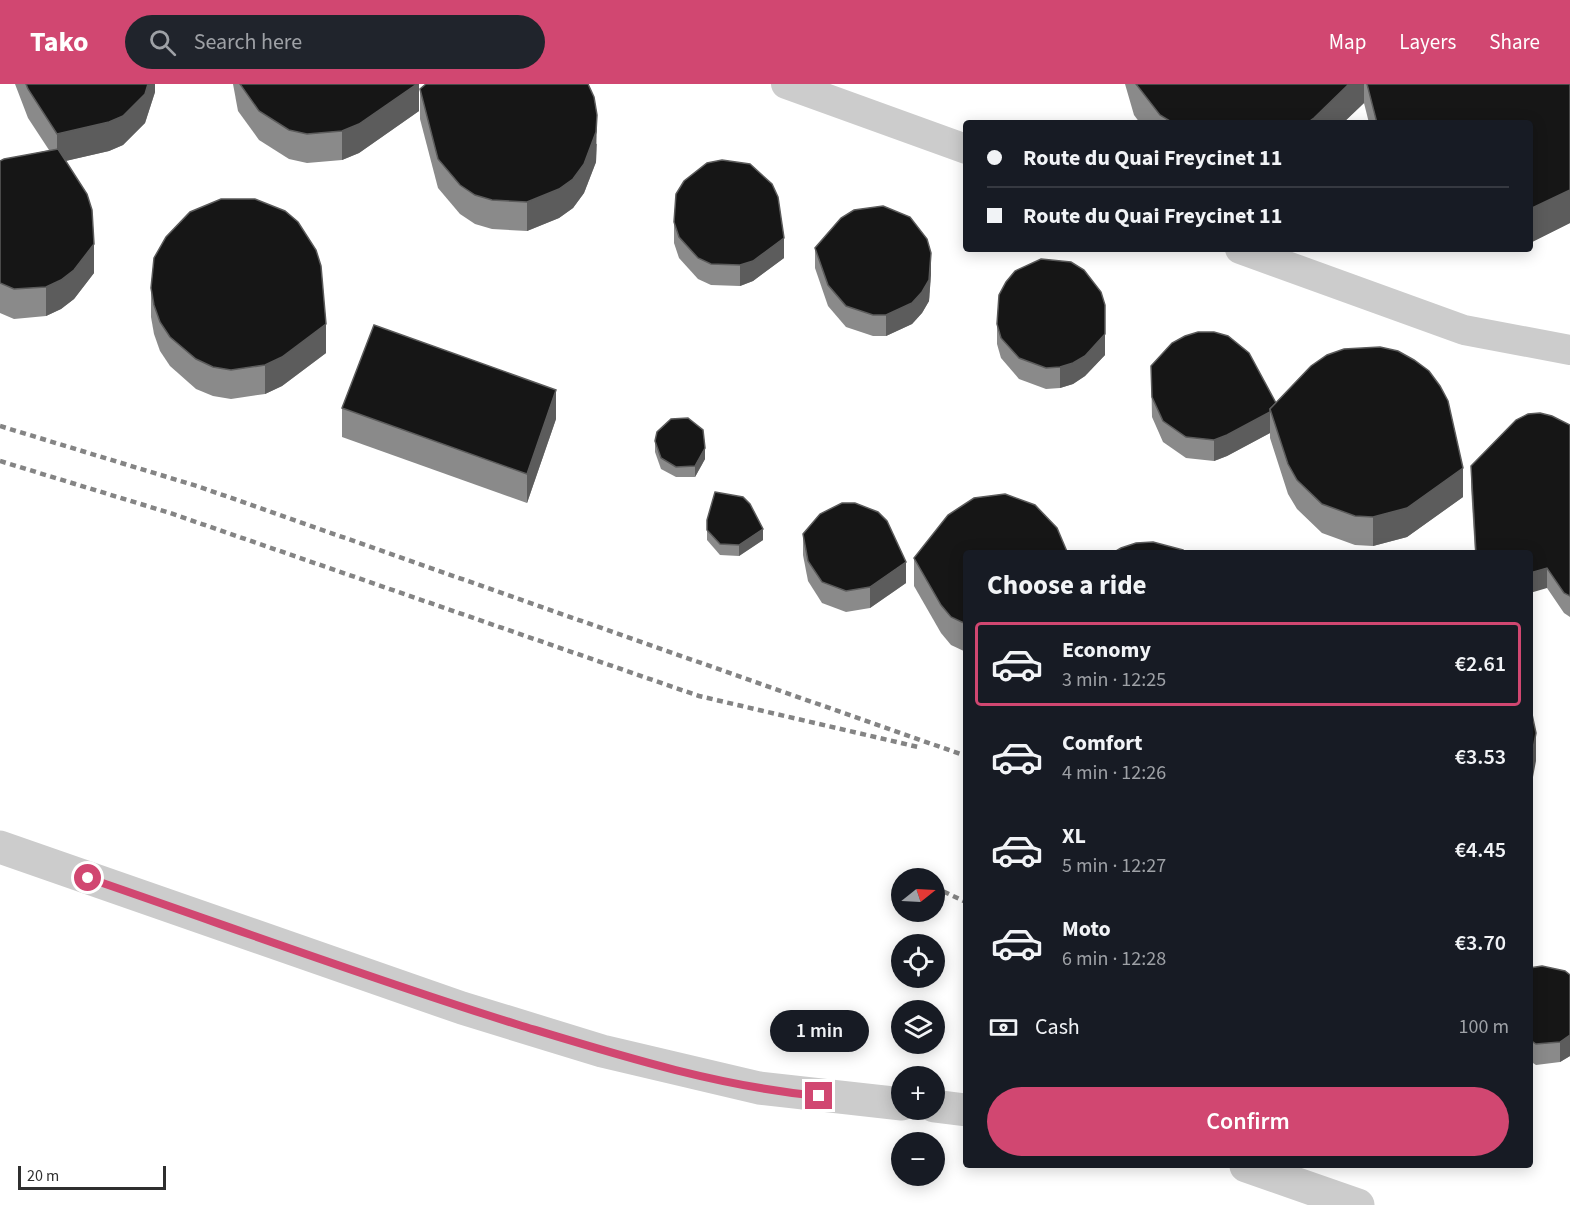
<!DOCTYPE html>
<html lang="en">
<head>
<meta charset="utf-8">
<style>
  :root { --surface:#171b24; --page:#20242c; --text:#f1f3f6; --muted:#9ea1a6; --line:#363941; --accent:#d14771 }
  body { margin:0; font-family:"Source Sans 3",sans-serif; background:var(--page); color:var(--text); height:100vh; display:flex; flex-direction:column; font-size:22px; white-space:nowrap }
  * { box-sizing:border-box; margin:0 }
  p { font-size:20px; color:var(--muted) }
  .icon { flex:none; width:33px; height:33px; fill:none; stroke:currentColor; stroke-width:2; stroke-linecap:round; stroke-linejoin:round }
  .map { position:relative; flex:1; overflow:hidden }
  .sheet { position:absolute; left:963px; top:466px; width:570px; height:618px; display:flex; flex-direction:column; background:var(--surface); border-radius:6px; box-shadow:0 3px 15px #0003 }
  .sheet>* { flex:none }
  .guide { position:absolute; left:963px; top:36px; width:570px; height:132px; border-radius:6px; box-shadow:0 3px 15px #0003; display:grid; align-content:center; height:132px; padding:0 24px; background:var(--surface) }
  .needle { width:39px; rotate:72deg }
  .controls { position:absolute; left:891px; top:784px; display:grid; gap:12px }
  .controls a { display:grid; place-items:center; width:54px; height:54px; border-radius:50%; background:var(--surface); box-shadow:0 3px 15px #0003; font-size:30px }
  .scale { position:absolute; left:18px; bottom:15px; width:148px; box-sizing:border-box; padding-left:6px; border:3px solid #2f2f2f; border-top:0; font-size:16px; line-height:21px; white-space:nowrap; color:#2f2f2f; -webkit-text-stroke:4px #fff; paint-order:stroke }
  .end { position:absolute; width:27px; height:27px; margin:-14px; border:8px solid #d14771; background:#fff; box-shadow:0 0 0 3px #fff }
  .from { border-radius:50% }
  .bubble { position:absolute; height:42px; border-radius:21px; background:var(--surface); box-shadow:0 3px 15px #0003; font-size:20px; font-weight:600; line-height:42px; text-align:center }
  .guide b { display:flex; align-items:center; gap:21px; height:57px; font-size:22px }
  .guide b+b { border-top:2px solid var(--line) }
  .guide i { width:15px; height:15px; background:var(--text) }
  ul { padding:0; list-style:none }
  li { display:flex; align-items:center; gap:18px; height:84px; margin:0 12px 9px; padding:0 12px; border:3px solid transparent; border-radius:6px }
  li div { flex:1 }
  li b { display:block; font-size:22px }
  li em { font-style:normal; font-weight:600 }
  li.current { border-color:var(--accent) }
  li>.icon { width:54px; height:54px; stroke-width:1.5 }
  h2 { padding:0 24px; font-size:27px; line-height:72px }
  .pay { display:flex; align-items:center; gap:15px; height:66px; padding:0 24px; font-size:22px }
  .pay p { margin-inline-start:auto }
  .action { display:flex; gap:12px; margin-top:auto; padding:12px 24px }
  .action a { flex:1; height:69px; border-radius:36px; background:var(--accent); color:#fff; font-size:24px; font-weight:600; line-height:69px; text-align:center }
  header { display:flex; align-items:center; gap:36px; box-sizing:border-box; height:84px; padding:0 30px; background:var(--accent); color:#fff }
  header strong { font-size:28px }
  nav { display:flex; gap:33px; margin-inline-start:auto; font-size:21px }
  .search { width:420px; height:54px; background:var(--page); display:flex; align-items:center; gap:15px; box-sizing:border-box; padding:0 21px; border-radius:33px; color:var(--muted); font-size:22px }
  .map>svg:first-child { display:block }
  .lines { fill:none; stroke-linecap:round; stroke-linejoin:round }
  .lane { stroke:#ccc; stroke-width:30 }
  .street { stroke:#ccc; stroke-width:33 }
  .rail { stroke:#848484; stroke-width:4.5; stroke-dasharray:6 4.5; stroke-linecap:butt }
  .wall { fill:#8a8a8a }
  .shaded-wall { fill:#5c5c5c }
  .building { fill:#161616; stroke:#5c5c5c; stroke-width:1.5 }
  .route { stroke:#d14771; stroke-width:8 }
</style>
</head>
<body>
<header>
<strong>Tako</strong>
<div class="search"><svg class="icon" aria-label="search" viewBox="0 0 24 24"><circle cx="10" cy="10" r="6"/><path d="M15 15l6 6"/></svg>Search here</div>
<nav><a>Map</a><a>Layers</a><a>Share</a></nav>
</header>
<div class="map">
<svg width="1570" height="1121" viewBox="0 0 1570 1121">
  <rect width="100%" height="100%" fill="#fff"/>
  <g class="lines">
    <g class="lane">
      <path d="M786,0l180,65"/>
      <path d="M1240,165l224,81 106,20"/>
    </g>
    <g class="street">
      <path d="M0,763l462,161 140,43 157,37 143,16"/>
      <path d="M934,1022l32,4"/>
      <path d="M1246,1082l112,39"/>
    </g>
    <g class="rail">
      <path d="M0,342l200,61 766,269"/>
      <path d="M0,377l170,52 529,183 219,51"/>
      <path d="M934,803l32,15"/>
    </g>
  </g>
  <g class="wall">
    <path d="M15,0h140v8l-10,31 -22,22 -14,6 -44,10 29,112 -20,26 -13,10 -15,7 -32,3 -14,-6v-152l49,-11 -21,-32z"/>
    <path d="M233,0h186v27l-60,42 -17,7 -35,3 -18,-4 -30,-19 -21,-29z"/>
    <path d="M1125,0h445v139l-40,20v-120h-161l-5,-20 -21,20h-203l-6,-8z"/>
    <path d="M420,5l177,55 -1,18 -12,31 -11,15 -14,10 -32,13 -35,-2 -17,-5 -15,-10 -22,-26 -18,-69z"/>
    <path d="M674,138l110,36 -31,23 -13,5 -29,-1 -13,-6 -19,-21 -5,-15z"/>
    <path d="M815,164l116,26 -2,27 -7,12 -10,11 -26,12h-13l-27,-9 -18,-21 -13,-38z"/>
    <path d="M1464,165h47l-40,2z"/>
    <path d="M151,204l175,65 -44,33 -17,8 -34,5 -18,-3 -17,-7 -26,-23 -10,-15 -6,-17 -3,-17z"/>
    <path d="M997,240l108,31 -20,21 -12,8 -13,4 -14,1 -27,-10 -18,-21 -4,-14z"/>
    <path d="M1151,282l125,37 187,94 -56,40 -34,9 -18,-1 -33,-12 -25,-24 -9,-15 -18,-56v-5l-43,23 -13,5 -28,-3 -23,-16 -11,-25z"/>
    <path d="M342,324l214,11 -29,84 -185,-66z"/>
    <path d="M1570,341v192l-6,-4 -17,-25 -17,-34h-55l-4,-67v-21z"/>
    <path d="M655,357l50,18 -10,18h-19l-15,-8 -6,-17z"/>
    <path d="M707,436l56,20 -24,16 -19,-1 -13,-15z"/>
    <path d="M803,450l103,49 -36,25 -24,4 -24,-9 -14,-22 -5,-26z"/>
    <path d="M966,470v98l-15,-7 -10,-12 -27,-47v-28z"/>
    <path d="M1530,884l40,7v81l-10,6 -24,3 -6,-4z"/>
  </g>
  <g class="shaded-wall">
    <path d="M148,0h7v8l-10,31 -22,22 -14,6 -52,12v-29z"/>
    <path d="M417,0h2v27l-60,42 -17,7v-29z"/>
    <path d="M1349,0h15v19l-21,20h-36z"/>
    <path d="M597,31l-1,47 -12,31 -11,15 -14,10 -32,13v-29z"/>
    <path d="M1570,106v33l-40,20v-34z"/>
    <path d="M784,154v20l-31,23 -13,5v-21z"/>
    <path d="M94,160v29l-20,26 -13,10 -15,7v-29z"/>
    <path d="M931,169v21l-2,27 -7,12 -10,11 -26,12v-21z"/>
    <path d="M326,240v29l-44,33 -17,8v-29z"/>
    <path d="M1105,250v21l-20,21 -12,8 -13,4v-21z"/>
    <path d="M556,306v29l-29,84v-29z"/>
    <path d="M1270,328v21l-43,23 -13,5v-21z"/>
    <path d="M705,364v11l-10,18v-11z"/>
    <path d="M1463,384v29l-56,40 -34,9v-29z"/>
    <path d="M763,445v11l-24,16v-11z"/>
    <path d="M906,478v21l-36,25v-21z"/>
    <path d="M1547,484v20l-17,5v-20z"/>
    <path d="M1536,649v28l-3,16 -3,10v-28z"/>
    <path d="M1570,951v21l-10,6v-20z"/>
  </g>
  <g class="building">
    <path d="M26,0h122l-3,10 -22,22 -14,6 -52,12 -29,-45z"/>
    <path d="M240,0h177l-58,40 -17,7 -35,3 -18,-4 -30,-19z"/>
    <path d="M426,0h162l6,13 3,18 -1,17 -12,32 -11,15 -14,10 -32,13 -35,-2 -17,-5 -15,-10 -22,-26 -18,-70z"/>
    <path d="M1136,0h213l-35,34 -7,5h-134l-13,-8z"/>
    <path d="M1367,0h203v106l-40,19v-86h-153z"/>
    <path d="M58,65l29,45 5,16 2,34 -20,26 -13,10 -15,7 -32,2 -14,-6v-122l4,-2z"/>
    <path d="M722,76l28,4 22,20 6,13 6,41 -31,23 -13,4 -29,-1 -13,-6 -19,-21 -5,-15 2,-28 8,-13 23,-18z"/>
    <path d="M221,115h34l30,12 13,11 18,28 5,16 5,58 -44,33 -17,8 -34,5 -18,-3 -17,-8 -26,-22 -10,-15 -6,-17 -3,-17 3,-30 12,-21 24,-25z"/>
    <path d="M883,122l27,11 17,22 4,14 -2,27 -7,12 -10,11 -26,12h-13l-27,-9 -18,-21 -13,-37 26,-30 13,-8z"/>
    <path d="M1041,175l30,3 13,8 17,22 4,13v29l-20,22 -12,7 -13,4 -14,1 -27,-10 -18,-20 -4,-14 2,-29 7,-13 9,-11z"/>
    <path d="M374,241l182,65 -29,84 -185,-66z"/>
    <path d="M1198,248h16l14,4 21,17 27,50 -6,6v3l-43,23 -13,5 -28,-3 -23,-16 -11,-24 -1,-31 21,-23 13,-7z"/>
    <path d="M1380,263l18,4 16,9 15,11 11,15 8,15 15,67 -56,40 -34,9 -18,-1 -33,-12 -25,-24 -9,-16 -18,-55 41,-43 16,-11 17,-6z"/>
    <path d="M1540,329l12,3 18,9v171l-6,-3 -17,-25 -17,5v-19l-54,-1 -5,-87 45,-46 12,-6z"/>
    <path d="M688,334l15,12 2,18 -10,18 -19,1 -15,-9 -6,-17 2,-9 14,-13z"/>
    <path d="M715,408l28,5 7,7 13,25 -24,16 -19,-1 -13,-14v-10z"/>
    <path d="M1005,410l30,11 22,23 11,26h-102v70l-15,-7 -10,-12 -27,-47 34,-43 26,-17z"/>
    <path d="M842,419h13l23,9 9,9 19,41 -36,25 -24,4 -24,-9 -14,-21 -5,-27 17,-20z"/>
    <path d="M1153,458l30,8 5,4h-77l10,-6 15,-5z"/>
    <path d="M1530,621l6,28 -3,16 -3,10z"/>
    <path d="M1542,882l23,5 5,4v60l-10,7 -24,2 -6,-4v-72z"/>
  </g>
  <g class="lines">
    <path class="route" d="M88,794c143,49 286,102 431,147 99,30 197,61 300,71"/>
  </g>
</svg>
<div class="controls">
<a><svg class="needle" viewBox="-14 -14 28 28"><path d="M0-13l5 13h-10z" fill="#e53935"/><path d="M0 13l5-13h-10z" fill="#9ea1a6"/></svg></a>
<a><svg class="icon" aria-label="locate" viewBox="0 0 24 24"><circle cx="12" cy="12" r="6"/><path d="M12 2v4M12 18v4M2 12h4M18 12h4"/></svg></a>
<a><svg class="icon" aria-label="layers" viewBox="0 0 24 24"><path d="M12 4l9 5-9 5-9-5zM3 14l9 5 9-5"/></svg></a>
<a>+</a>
<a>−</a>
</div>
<div class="scale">20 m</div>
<i class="end from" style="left:88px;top:794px"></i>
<i class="end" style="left:819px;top:1012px"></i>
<div class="bubble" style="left:770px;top:926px;width:99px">1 min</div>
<div class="guide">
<b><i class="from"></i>Route du Quai Freycinet 11</b>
<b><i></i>Route du Quai Freycinet 11</b>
</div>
<section class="sheet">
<h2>Choose a ride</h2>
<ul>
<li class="current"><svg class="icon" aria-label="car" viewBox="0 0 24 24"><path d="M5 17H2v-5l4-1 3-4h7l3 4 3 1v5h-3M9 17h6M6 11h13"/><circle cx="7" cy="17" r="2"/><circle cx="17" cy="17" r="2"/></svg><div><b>Economy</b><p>3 min · 12:25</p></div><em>€2.61</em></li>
<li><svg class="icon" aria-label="car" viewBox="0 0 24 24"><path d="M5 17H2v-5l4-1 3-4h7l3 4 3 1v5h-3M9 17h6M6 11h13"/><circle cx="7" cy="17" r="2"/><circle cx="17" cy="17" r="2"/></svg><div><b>Comfort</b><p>4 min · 12:26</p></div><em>€3.53</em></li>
<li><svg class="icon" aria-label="car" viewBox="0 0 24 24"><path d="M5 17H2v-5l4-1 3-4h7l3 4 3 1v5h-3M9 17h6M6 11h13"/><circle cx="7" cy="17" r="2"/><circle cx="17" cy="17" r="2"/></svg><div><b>XL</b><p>5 min · 12:27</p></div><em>€4.45</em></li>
<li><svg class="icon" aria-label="car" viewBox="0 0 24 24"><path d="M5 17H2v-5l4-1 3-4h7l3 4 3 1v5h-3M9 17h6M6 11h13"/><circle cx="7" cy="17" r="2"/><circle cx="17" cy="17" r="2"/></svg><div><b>Moto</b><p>6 min · 12:28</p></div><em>€3.70</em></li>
</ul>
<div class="pay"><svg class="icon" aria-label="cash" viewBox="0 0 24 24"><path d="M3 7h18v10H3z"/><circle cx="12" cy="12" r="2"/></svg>Cash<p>100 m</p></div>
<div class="action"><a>Confirm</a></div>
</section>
</div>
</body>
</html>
